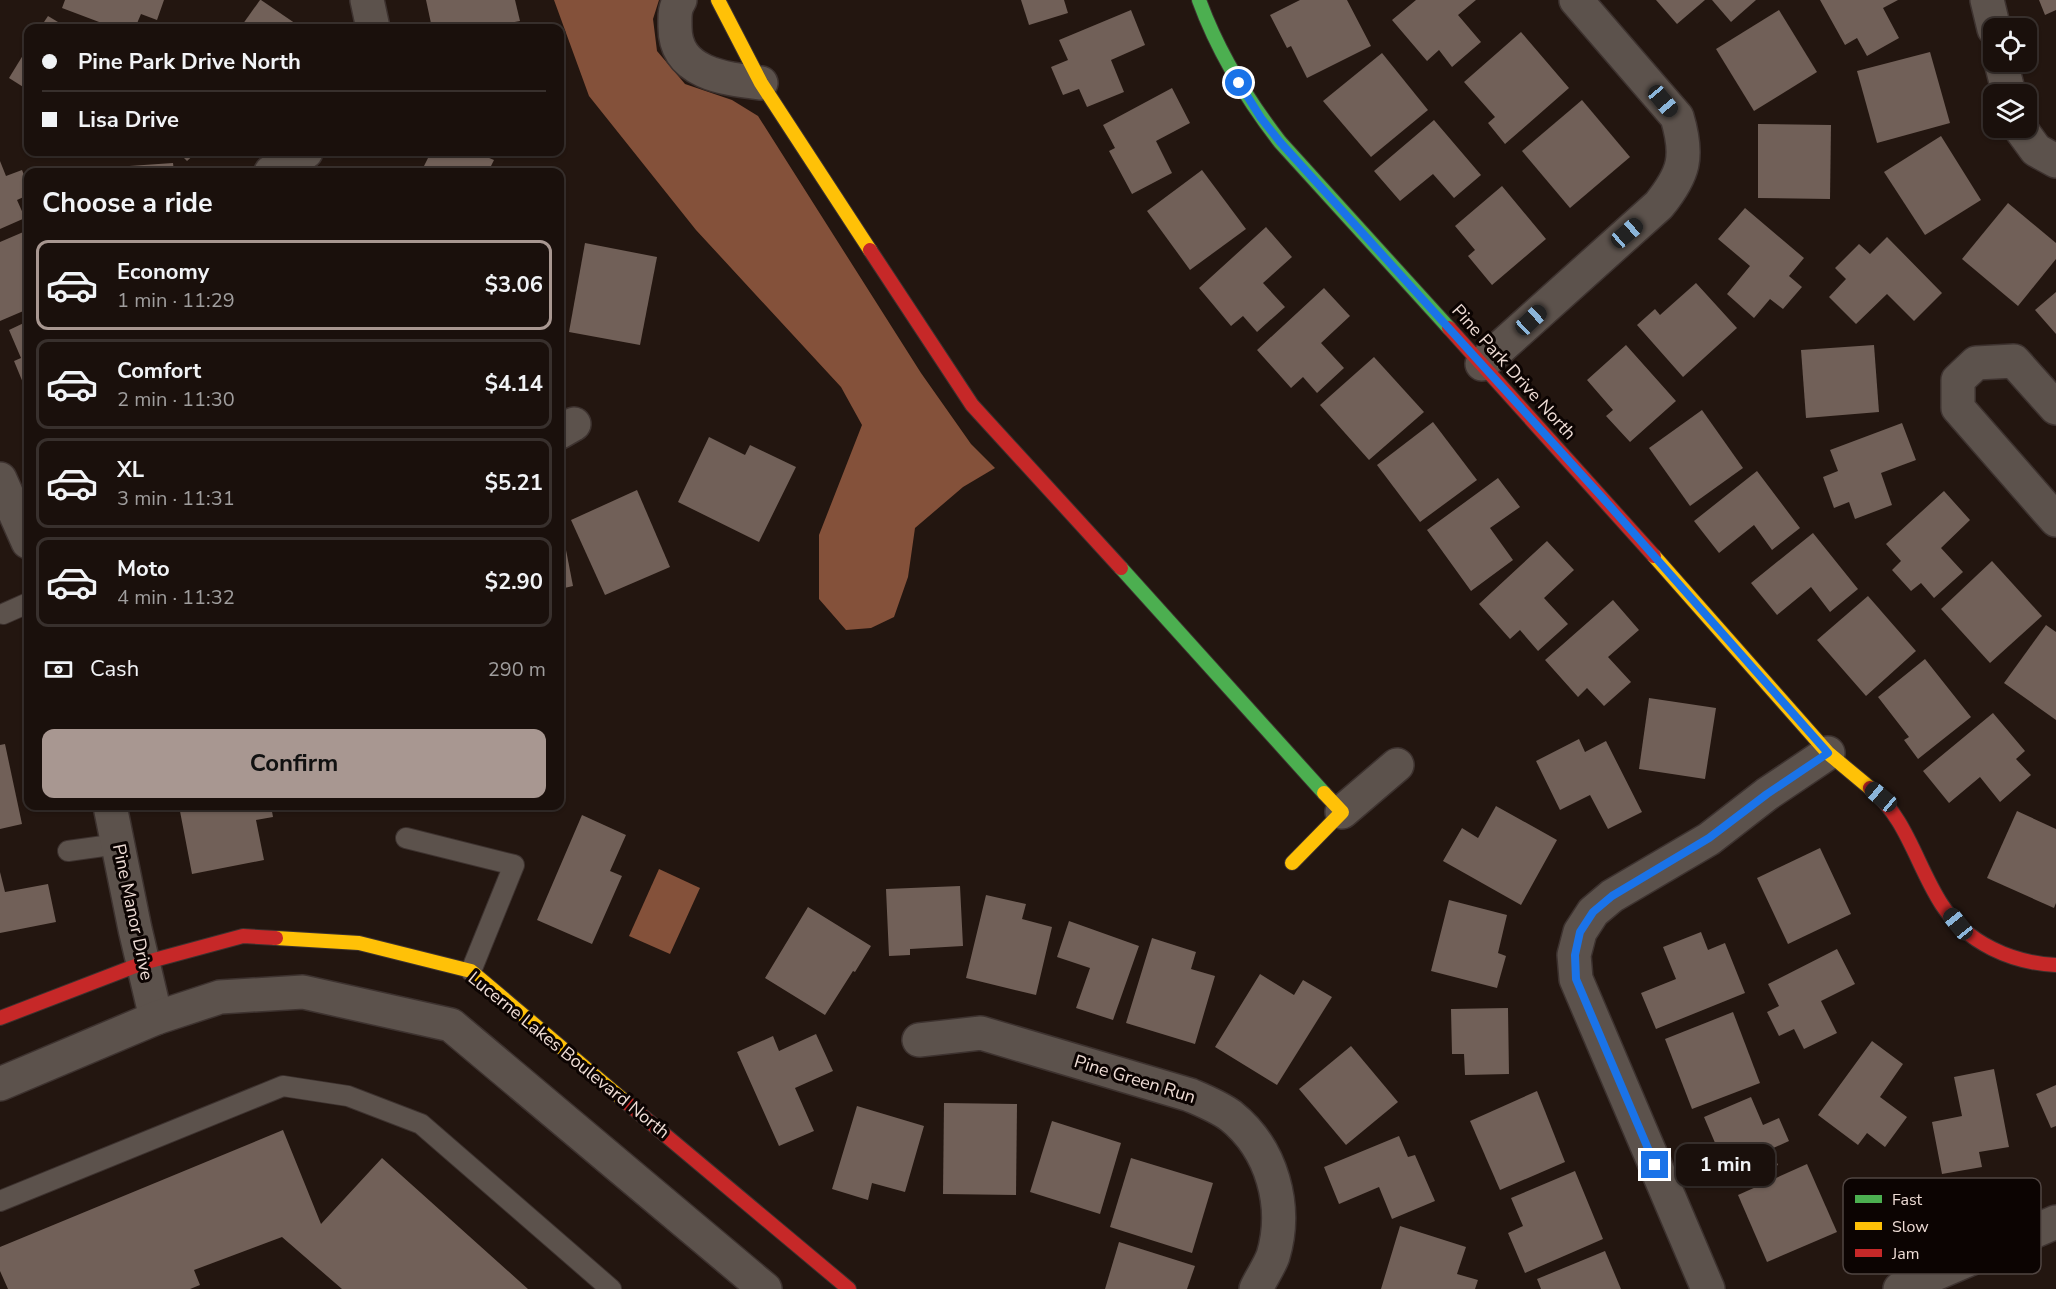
<!DOCTYPE html>
<html lang="en">
<head>
<meta charset="utf-8">
<style>
  :root { --surface:#1a100c; --page:#271e1a; --text:#f1f3f6; --muted:#9f9d9d; --line:#38302d; --accent:#a89791 }
  body { margin:0; font-family:"Nunito Sans",sans-serif; background:var(--page); color:var(--text); height:100vh; display:flex; flex-direction:column; font-size:22px; white-space:nowrap }
  * { box-sizing:border-box; margin:0 }
  p { font-size:20px; color:var(--muted) }
  .icon { flex:none; width:33px; height:33px; fill:none; stroke:currentColor; stroke-width:2; stroke-linecap:round; stroke-linejoin:round }
  .map { position:relative; flex:1; overflow:hidden }
  .panel { position:absolute; left:24px; top:168px; width:540px; height:642px; display:flex; flex-direction:column; background:var(--surface); border-radius:12px; box-shadow:0 2px 4px #0004,0 0 0 2px var(--line) }
  .panel>* { flex:none }
  .top-card { position:absolute; left:24px; top:24px; width:540px; height:132px; border-radius:12px; box-shadow:0 2px 4px #0004,0 0 0 2px var(--line); display:grid; align-content:center; height:132px; padding:0 18px; background:var(--surface) }
  .tools { position:absolute; left:1983px; top:18px; display:grid; gap:12px }
  .tools a { display:grid; place-items:center; width:54px; height:54px; border-radius:12px; background:var(--surface); box-shadow:0 2px 4px #0004,0 0 0 2px var(--line); font-size:30px }
  .end { position:absolute; width:27px; height:27px; margin:-14px; border:8px solid #1a73e8; background:#fff; box-shadow:0 0 0 3px #fff }
  .from { border-radius:50% }
  .bubble { position:absolute; height:42px; border-radius:12px; background:var(--surface); box-shadow:0 2px 4px #0004,0 0 0 2px var(--line); font-size:20px; font-weight:700; line-height:42px; text-align:center }
  .car { position:absolute; width:18px; height:36px; margin:-18px -9px; border-radius:8px; box-shadow:0 0 4px 2px #0007; background:linear-gradient(#222 24%,#8ab4d8 0 40%,#222 0 76%,#8ab4d8 0 86%,#222 0) }
  .top-card b { display:flex; align-items:center; gap:21px; height:57px; font-size:22px }
  .top-card b+b { border-top:2px solid var(--line) }
  .top-card i { width:15px; height:15px; background:var(--text) }
  ul { padding:0; list-style:none }
  li { display:flex; align-items:center; gap:18px; height:90px; margin:0 12px 9px; padding:0 6px; border:3px solid var(--line); border-radius:12px }
  li div { flex:1 }
  li b { display:block; font-size:22px }
  li em { font-style:normal; font-weight:700 }
  li.current { border-color:var(--accent) }
  li>.icon { width:54px; height:54px; stroke-width:1.5 }
  h2 { padding:0 18px; font-size:27px; line-height:72px }
  .pay { display:flex; align-items:center; gap:15px; height:66px; padding:0 18px; font-size:22px }
  .pay p { margin-inline-start:auto }
  .action { display:flex; gap:12px; margin-top:auto; padding:12px 18px }
  .action a { flex:1; height:69px; border-radius:12px; background:var(--accent); color:#111; font-size:24px; font-weight:700; line-height:69px; text-align:center }
  .map>svg:first-child { display:block }
  .water { fill:#84513a }
  .building { fill:#716058 }
  .lines { fill:none; stroke-linecap:round; stroke-linejoin:round }
  .lane-casing { stroke:#3d322f; stroke-width:22 }
  .street-casing { stroke:#3d322f; stroke-width:36 }
  .fast-casing { stroke:#3d322f; stroke-width:16 }
  .slow-casing { stroke:#3d322f; stroke-width:16 }
  .jam-casing { stroke:#3d322f; stroke-width:16 }
  .lane { stroke:#5c524c; stroke-width:20 }
  .street { stroke:#5c524c; stroke-width:33 }
  .fast { stroke:#4caf50; stroke-width:14 }
  .slow { stroke:#ffc107; stroke-width:14 }
  .jam { stroke:#c62828; stroke-width:14 }
  .route { stroke:#1a73e8; stroke-width:8 }
  .labels { text-anchor:middle; stroke-width:6; stroke-linejoin:round; paint-order:stroke }
  .street-label { font-size:18px; fill:#efddd6; stroke:#0c0402 }
  .key { fill:#0c0402; stroke:#504542; stroke-width:1.5 }
  .key-label { font-size:16px; fill:#efddd6 }
</style>
</head>
<body>
<div class="map">
<svg width="2056" height="1289" viewBox="0 0 2056 1289">
  <rect width="100%" height="100%" fill="#231610"/>
  <g class="water">
    <path d="M554,0h105l-6,19 4,32 28,33 47,16 26,16 163,257 50,71 24,24 -32,19 -48,41 -7,49 -14,40 -23,11 -25,2 -27,-31v-64l43,-110 -21,-38 -145,-157 -107,-134z"/>
    <path d="M659,869l41,19 -30,66 -41,-18z"/>
  </g>
  <g class="building">
    <path d="M65,0h99l-7,20 -16,-6 -6,14h-20l-53,-20z"/>
    <path d="M260,0h1l41,28h-62z"/>
    <path d="M426,0h89l5,21 -38,7h-50z"/>
    <path d="M1021,0h43l4,13 -39,12z"/>
    <path d="M1300,0h47l24,46 -64,32 -16,-32 -4,2 -17,-33z"/>
    <path d="M1416,0h60l-18,15 23,27 -29,25 -13,-17 -12,11 -35,-41z"/>
    <path d="M1656,0h49l-28,24z"/>
    <path d="M1712,0h44l-25,22z"/>
    <path d="M1820,0h78l-15,8 16,30 -32,18 -10,-18 -12,7z"/>
    <path d="M2039,0h17v10l-11,5z"/>
    <path d="M1131,10l14,35 -34,15 13,32 -37,15 -8,-18 -16,6 -12,-28 17,-7 -9,-20z"/>
    <path d="M1779,10l38,62 -63,39 -38,-62z"/>
    <path d="M48,16l20,12h-28z"/>
    <path d="M1521,32l48,56 -64,56 -17,-21 7,-6 -31,-35z"/>
    <path d="M28,47v43l-19,-12z"/>
    <path d="M1930,52l20,71 -73,20 -20,-72z"/>
    <path d="M1382,53l46,57 -57,47 -48,-56z"/>
    <path d="M1172,88l18,35 -34,18 16,32 -40,21 -23,-43 6,-3 -12,-23z"/>
    <path d="M1582,100l48,57 -60,51 -48,-57z"/>
    <path d="M1434,120l47,55 -27,23 -21,-24 -33,27 -26,-30z"/>
    <path d="M1758,124l73,1 -1,74 -72,-1z"/>
    <path d="M1941,136l40,64 -56,35 -41,-63z"/>
    <path d="M178,152h19l-10,9z"/>
    <path d="M431,152h44l19,8 -6,12h-67z"/>
    <path d="M0,161l6,15 16,-6 6,15v10l-11,5 8,18 -25,11z"/>
    <path d="M173,163l1,9h-74v-4z"/>
    <path d="M1202,170l44,59 -56,41 -43,-59z"/>
    <path d="M1502,186l44,53 -54,46 -24,-29 7,-6 -20,-24z"/>
    <path d="M2008,203l48,40v16l-38,47 -56,-47z"/>
    <path d="M1745,208l59,50 -15,18 13,11 -19,22 -13,-10 -16,19 -27,-24 23,-28 -32,-27z"/>
    <path d="M1266,227l26,30 -29,26 22,24 -28,25 -14,-16 -12,10 -32,-38z"/>
    <path d="M28,230v79l-28,12v-79z"/>
    <path d="M1887,237l55,56 -28,28 -27,-27 -31,30 -27,-27 17,-18 -11,-11 24,-24 11,10z"/>
    <path d="M585,243l72,14 -17,88 -71,-13z"/>
    <path d="M1696,283l41,45 -54,49 -46,-52 18,-16 5,6z"/>
    <path d="M1324,288l26,28 -29,27 23,25 -27,25 -14,-16 -12,11 -34,-38z"/>
    <path d="M2056,292v42l-21,-24z"/>
    <path d="M28,321v74l-14,-34 7,-3 -12,-28z"/>
    <path d="M1626,345l50,56 -46,41 -24,-26 7,-6 -26,-30z"/>
    <path d="M1874,345l5,67 -73,6 -5,-68z"/>
    <path d="M1374,357l50,55 -55,48 -49,-55z"/>
    <path d="M1702,410l41,58 -53,38 -41,-58z"/>
    <path d="M1433,422l44,58 -57,42 -43,-57z"/>
    <path d="M1902,423l14,37 -35,13 11,32 -37,14 -6,-17 -15,6 -11,-31 15,-6 -8,-21z"/>
    <path d="M709,437l36,18 5,-10 46,22 -37,75 -81,-40z"/>
    <path d="M1757,471l43,57 -28,22 -18,-25 -35,28 -25,-32z"/>
    <path d="M1498,478l22,29 -30,21 23,32 -42,31 -44,-61z"/>
    <path d="M637,490l33,77 -65,28 -34,-75z"/>
    <path d="M1944,491l26,29 -29,28 22,24 -29,26 -13,-15 -10,8 -19,-21 9,-9 -15,-17z"/>
    <path d="M560,519l13,67 -13,3z"/>
    <path d="M1813,533l45,56 -28,23 -19,-25 -34,28 -26,-32z"/>
    <path d="M1547,541l27,29 -30,28 24,26 -30,27 -18,-21 -10,9 -31,-35z"/>
    <path d="M1992,561l50,55 -52,47 -49,-54z"/>
    <path d="M1868,596l48,55 -50,45 -49,-56z"/>
    <path d="M1613,600l26,30 -31,27 23,25 -27,24 -17,-18 -9,9 -33,-37z"/>
    <path d="M2046,625l10,7v88l-52,-37z"/>
    <path d="M1925,659l46,58 -53,42 -14,-19 5,-3 -31,-40z"/>
    <path d="M1649,698l67,10 -11,71 -66,-10z"/>
    <path d="M1993,713l32,38 -9,8 15,16 -31,27 -20,-25 -31,26 -26,-32z"/>
    <path d="M1579,739l6,13 21,-11 36,71 -34,17 -18,-34 -30,15 -24,-49z"/>
    <path d="M5,744l17,80 -22,5v-84z"/>
    <path d="M179,806h92l2,11 -17,3 8,40 -72,14z"/>
    <path d="M1496,806l61,34 -36,65 -78,-44 19,-33 16,10z"/>
    <path d="M2017,811l39,18v74l-2,5 -67,-30z"/>
    <path d="M582,815l44,20 -16,36 12,5 -30,68 -55,-24z"/>
    <path d="M1820,848l31,66 -63,30 -31,-66z"/>
    <path d="M0,872l5,20 43,-8 8,38 -56,11z"/>
    <path d="M960,886l3,60 -53,3v6l-21,1 -3,-67z"/>
    <path d="M986,895l40,9 -4,15 30,8 -16,68 -70,-17z"/>
    <path d="M1449,900l58,15 -9,38 8,3 -9,32 -66,-17z"/>
    <path d="M808,907l63,39 -16,26 -2,-1 -28,44 -60,-37z"/>
    <path d="M1069,921l70,25 -26,74 -37,-12 14,-40 -33,-11z"/>
    <path d="M1701,932l7,18 17,-7 20,50 -89,36 -15,-36 35,-14 -13,-32z"/>
    <path d="M1152,938l44,14 -5,17 24,7 -20,68 -69,-21z"/>
    <path d="M1837,949l18,35 -34,17 16,32 -33,16 -10,-20 -15,7 -12,-24 12,-6 -11,-22z"/>
    <path d="M1260,974l34,21 9,-15 29,17 -55,88 -62,-38z"/>
    <path d="M1508,1008l1,66 -44,1 -1,-21h-12l-1,-45z"/>
    <path d="M1733,1012l27,71 -68,26 -27,-70z"/>
    <path d="M816,1034l17,37 -38,17 19,43 -35,15 -42,-94 36,-16 6,15z"/>
    <path d="M1872,1041l31,23 -23,33 27,20 -22,30 -18,-14 -9,12 -40,-30z"/>
    <path d="M1351,1046l47,56 -52,43 -47,-56z"/>
    <path d="M1994,1069l15,78 -30,5 3,15 -40,7 -10,-52 30,-6 -8,-39z"/>
    <path d="M2056,1085v41l-5,2 -15,-34z"/>
    <path d="M1537,1091l28,71 -65,28 -30,-69z"/>
    <path d="M1751,1097l12,28 16,-7 10,23 -18,8 7,16 -45,20 -29,-68z"/>
    <path d="M944,1103l73,1 -1,91 -73,-1z"/>
    <path d="M857,1106l67,20 -19,66 -33,-9 -4,17 -36,-11z"/>
    <path d="M1052,1121l69,22 -21,71 -70,-22z"/>
    <path d="M283,1130l38,94 61,-66 146,131h-186l-60,-52 -88,33 6,15 -10,4h-182l-8,-18v-24z"/>
    <path d="M1399,1136l9,21 7,-2 20,46 -43,18 -13,-32 -40,17 -15,-37z"/>
    <path d="M1131,1158l82,25 -21,70 -82,-26z"/>
    <path d="M1807,1164l30,68 -70,30 -29,-67z"/>
    <path d="M1575,1171l28,68 -78,34 -17,-40 15,-7 -12,-28z"/>
    <path d="M1400,1226l66,21 -9,27 21,6 -3,9h-94z"/>
    <path d="M1119,1242l76,24 -8,23h-82z"/>
    <path d="M1605,1251l16,38h-80l-4,-10z"/>
  </g>
  <g class="lines">
    <defs>
      <g id="lane">
        <path d="M3,614l25,-11"/>
        <path d="M406,838l108,27 -43,106"/>
        <path d="M68,851l50,-7"/>
        <path d="M0,1201l283,-115 65,10 73,28 190,165"/>
      </g>
      <g id="street">
        <path d="M367,0l6,28"/>
        <path d="M680,0c-6,9 -5,17 -5,27 0,47 51,52 86,56"/>
        <path d="M1987,0l7,29"/>
        <path d="M2001,62l8,32"/>
        <path d="M2020,128l16,22 20,11"/>
        <path d="M271,172l35,-20"/>
        <path d="M1482,364l177,-159c25,-31 30,-48 18,-88l-101,-117"/>
        <path d="M2056,408l-42,-47 -38,2 -18,17v28l98,112"/>
        <path d="M560,432l14,-8"/>
        <path d="M0,479l28,63"/>
        <path d="M110,806l25,123 21,89"/>
        <path d="M1342,812l55,-47"/>
        <path d="M919,1040l62,-7 209,62c14,6 29,12 41,21 41,33 57,90 42,140 -4,11 -12,22 -17,33"/>
        <path d="M0,1084l156,-66 64,-21 83,-5 148,33 314,264"/>
        <path d="M1708,1289l-132,-310 -2,-24 6,-23 13,-20 19,-16 97,-57 58,-45 61,-41"/>
        <path d="M1900,1289l156,-67"/>
      </g>
      <g id="fast">
        <path d="M1199,0c19,52 47,98 81,142l169,186"/>
        <path d="M1121,568l203,225"/>
      </g>
      <g id="slow">
        <path d="M718,0l43,83 109,167"/>
        <path d="M1654,556l174,197 42,35"/>
        <path d="M1292,863l50,-51 -18,-19"/>
        <path d="M276,938l83,5 112,28 156,132"/>
      </g>
      <g id="jam">
        <path d="M870,250l102,155 149,163"/>
        <path d="M1449,328l205,228"/>
        <path d="M1870,788c37,30 47,79 72,117 25,38 70,58 114,60"/>
        <path d="M0,1018l143,-55 100,-27 33,2"/>
        <path d="M627,1103l222,186"/>
      </g>
    </defs>
    <use href="#lane" class="lane-casing"/>
    <use href="#street" class="street-casing"/>
    <use href="#fast" class="fast-casing"/>
    <use href="#slow" class="slow-casing"/>
    <use href="#jam" class="jam-casing"/>
    <use href="#lane" class="lane"/>
    <use href="#street" class="street"/>
    <use href="#fast" class="fast"/>
    <use href="#slow" class="slow"/>
    <use href="#jam" class="jam"/>
  </g>
  <g class="lines">
    <path class="route" d="M1239,83l22,35 19,24 321,354 227,257 -61,41 -58,44 -97,58 -19,16 -13,20 -5,23 1,24 79,186"/>
  </g>
  <g class="labels">
    <g class="street-label">
      <text transform="translate(1514 372) rotate(48)" y="6">Pine Park Drive North</text>
      <text transform="translate(133 912) rotate(78)" y="6">Pine Manor Drive</text>
      <text transform="translate(569 1055) rotate(39)" y="6">Lucerne Lakes Boulevard North</text>
      <text transform="translate(1135 1079) rotate(17)" y="6">Pine Green Run</text>
    </g>
  </g>
  <rect x="1843" y="1178" width="198" height="96" rx="9" class="key"/>
  <rect x="1855" y="1195" width="27" height="8" fill="#4caf50"/>
  <rect x="1855" y="1222" width="27" height="8" fill="#ffc107"/>
  <rect x="1855" y="1249" width="27" height="8" fill="#c62828"/>
  <g class="key-label">
    <text x="1892" y="1205">Fast</text>
    <text x="1892" y="1232">Slow</text>
    <text x="1892" y="1259">Jam</text>
  </g>
</svg>
<div class="tools">
<a><svg class="icon" aria-label="locate" viewBox="0 0 24 24"><circle cx="12" cy="12" r="6"/><path d="M12 2v4M12 18v4M2 12h4M18 12h4"/></svg></a>
<a><svg class="icon" aria-label="layers" viewBox="0 0 24 24"><path d="M12 4l9 5-9 5-9-5zM3 14l9 5 9-5"/></svg></a>
</div>
<i class="end from" style="left:1239px;top:83px"></i>
<i class="end" style="left:1655px;top:1165px"></i>
<div class="bubble" style="left:1676px;top:1144px;width:99px">1 min</div>
<i class="car" style="left:1663px;top:101px;rotate:140deg"></i>
<i class="car" style="left:1627px;top:233px;rotate:49deg"></i>
<i class="car" style="left:1531px;top:320px;rotate:47deg"></i>
<i class="car" style="left:1881px;top:797px;rotate:310deg"></i>
<i class="car" style="left:1958px;top:924px;rotate:321deg"></i>
<div class="top-card">
<b><i class="from"></i>Pine Park Drive North</b>
<b><i></i>Lisa Drive</b>
</div>
<section class="panel">
<h2>Choose a ride</h2>
<ul>
<li class="current"><svg class="icon" aria-label="car" viewBox="0 0 24 24"><path d="M5 17H2v-5l4-1 3-4h7l3 4 3 1v5h-3M9 17h6M6 11h13"/><circle cx="7" cy="17" r="2"/><circle cx="17" cy="17" r="2"/></svg><div><b>Economy</b><p>1 min · 11:29</p></div><em>$3.06</em></li>
<li><svg class="icon" aria-label="car" viewBox="0 0 24 24"><path d="M5 17H2v-5l4-1 3-4h7l3 4 3 1v5h-3M9 17h6M6 11h13"/><circle cx="7" cy="17" r="2"/><circle cx="17" cy="17" r="2"/></svg><div><b>Comfort</b><p>2 min · 11:30</p></div><em>$4.14</em></li>
<li><svg class="icon" aria-label="car" viewBox="0 0 24 24"><path d="M5 17H2v-5l4-1 3-4h7l3 4 3 1v5h-3M9 17h6M6 11h13"/><circle cx="7" cy="17" r="2"/><circle cx="17" cy="17" r="2"/></svg><div><b>XL</b><p>3 min · 11:31</p></div><em>$5.21</em></li>
<li><svg class="icon" aria-label="car" viewBox="0 0 24 24"><path d="M5 17H2v-5l4-1 3-4h7l3 4 3 1v5h-3M9 17h6M6 11h13"/><circle cx="7" cy="17" r="2"/><circle cx="17" cy="17" r="2"/></svg><div><b>Moto</b><p>4 min · 11:32</p></div><em>$2.90</em></li>
</ul>
<div class="pay"><svg class="icon" aria-label="cash" viewBox="0 0 24 24"><path d="M3 7h18v10H3z"/><circle cx="12" cy="12" r="2"/></svg>Cash<p>290 m</p></div>
<div class="action"><a>Confirm</a></div>
</section>
</div>
</body>
</html>
